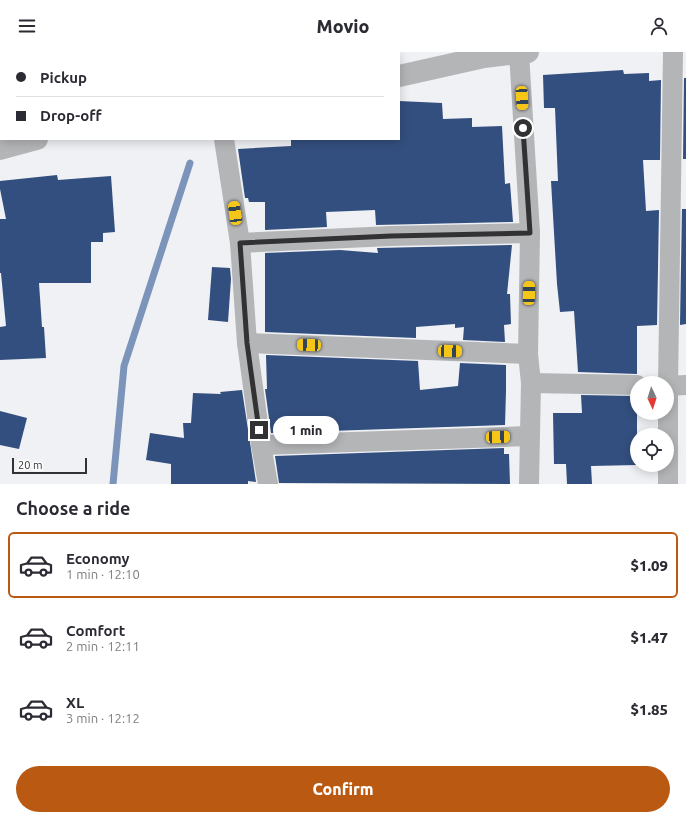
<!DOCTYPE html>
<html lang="en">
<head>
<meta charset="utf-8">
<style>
  :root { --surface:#fff; --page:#f7f7f7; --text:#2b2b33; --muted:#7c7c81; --line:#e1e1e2; --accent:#b95912 }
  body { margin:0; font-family:Ubuntu,sans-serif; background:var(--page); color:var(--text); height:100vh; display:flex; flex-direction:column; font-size:15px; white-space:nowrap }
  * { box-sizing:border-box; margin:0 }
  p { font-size:13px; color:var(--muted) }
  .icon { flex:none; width:22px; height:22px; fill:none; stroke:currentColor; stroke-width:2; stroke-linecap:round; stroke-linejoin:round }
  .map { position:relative; height:432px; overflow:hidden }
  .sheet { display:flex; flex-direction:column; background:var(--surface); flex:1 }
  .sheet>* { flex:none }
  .banner { position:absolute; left:0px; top:0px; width:400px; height:88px; box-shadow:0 2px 10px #0003; display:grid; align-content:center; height:88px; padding:0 16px; background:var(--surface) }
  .needle { width:26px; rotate:176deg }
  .fabs { position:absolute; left:630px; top:324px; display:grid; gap:8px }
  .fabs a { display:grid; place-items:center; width:44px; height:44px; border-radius:50%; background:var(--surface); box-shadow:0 2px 10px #0003; font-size:20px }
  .scale { position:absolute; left:12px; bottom:10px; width:75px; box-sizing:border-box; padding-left:4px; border:2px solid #323234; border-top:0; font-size:11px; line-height:14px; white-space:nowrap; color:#323234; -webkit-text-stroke:3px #fefeff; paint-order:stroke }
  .end { position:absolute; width:18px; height:18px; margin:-9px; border:5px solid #323234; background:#fff; box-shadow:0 0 0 2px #fff }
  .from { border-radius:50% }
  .bubble { position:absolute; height:28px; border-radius:14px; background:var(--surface); box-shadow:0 2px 10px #0003; font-size:13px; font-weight:800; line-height:28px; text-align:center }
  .car { position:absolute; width:12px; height:24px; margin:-12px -6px; border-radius:5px; box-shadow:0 0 3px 1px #0007; background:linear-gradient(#f5c518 24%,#345 0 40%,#f5c518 0 76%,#345 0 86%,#f5c518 0) }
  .banner b { display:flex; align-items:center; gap:14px; height:38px; font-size:15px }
  .banner b+b { border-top:1px solid var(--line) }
  .banner i { width:10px; height:10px; background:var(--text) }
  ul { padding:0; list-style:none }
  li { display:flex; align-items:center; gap:12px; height:66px; margin:0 8px 6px; padding:0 8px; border:2px solid transparent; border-radius:6px }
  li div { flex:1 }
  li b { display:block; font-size:15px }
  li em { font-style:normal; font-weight:800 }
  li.on { border-color:var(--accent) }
  li>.icon { width:36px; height:36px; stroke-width:1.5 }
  h2 { padding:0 16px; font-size:18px; line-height:48px }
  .primary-button { display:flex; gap:8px; margin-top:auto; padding:8px 16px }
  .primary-button a { flex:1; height:46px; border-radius:24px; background:var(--accent); color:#fff; font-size:16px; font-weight:800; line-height:46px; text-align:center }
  header { display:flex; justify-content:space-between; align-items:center; height:52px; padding:0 16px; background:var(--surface); font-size:18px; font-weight:800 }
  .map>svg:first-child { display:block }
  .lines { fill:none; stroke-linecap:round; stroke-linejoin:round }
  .stream { stroke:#7c94ba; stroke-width:7 }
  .building { fill:#334f7f }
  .minor { stroke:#b4b5b7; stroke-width:20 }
  .tertiary { stroke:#b4b5b7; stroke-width:22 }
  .route { stroke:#323234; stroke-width:5 }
</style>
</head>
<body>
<header><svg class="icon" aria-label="menu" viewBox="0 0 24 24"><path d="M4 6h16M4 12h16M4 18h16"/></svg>Movio<svg class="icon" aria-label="person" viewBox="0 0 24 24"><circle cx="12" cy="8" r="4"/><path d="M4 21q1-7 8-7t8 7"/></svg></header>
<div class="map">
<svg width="686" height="432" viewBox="0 0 686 432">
  <rect width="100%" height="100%" fill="#eff1f4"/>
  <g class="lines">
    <path class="stream" d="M113,432l11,-118 66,-203"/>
  </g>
  <g class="building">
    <path d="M623,18l1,4 25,-1v8l12,-1 -1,80h-17l3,51 13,-1 -2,115 -20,1v48l-59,-2 -4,-61 -14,1 -3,-28 -6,-103h7l-3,-73h-11l-1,-33z"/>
    <path d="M684,26h2v81h-3z"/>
    <path d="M399,49l43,2 1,16 29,-1v9l30,-1 3,58 5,-1 3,39 -137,3 -1,-15 -49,2 1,15 -62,3v-28h-16l-1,-4h-3l-7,-49 53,-3v-7h108z"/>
    <path d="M57,123l1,5 53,-4 4,56 -12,1v9h-12v41h-52l3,44h2l2,31 -46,2v-33l6,-1 -5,-53h-1v-54h6l-6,-30v-8z"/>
    <path d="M682,157h4v115l-6,1z"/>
    <path d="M512,193l-5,49h3l1,30 -7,1 1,17 -42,-2 1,-13 -9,1v-4l-39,3v11l-151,-6v-79l75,-3 38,3 -1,-5z"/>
    <path d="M212,215l18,1 1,11 -3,43 -20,-2z"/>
    <path d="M266,303l152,6 2,29 38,-4 2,-23 46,2v26l-1,34 -234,8 -6,-44h2z"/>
    <path d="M242,338l14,92 -8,-1v3h-77v-20l-25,-4 4,-27 34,5 -1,-15h8l2,-30 28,1 -1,-2z"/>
    <path d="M581,343l56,1v69l-46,1 1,18h-25l-1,-20h-12l-1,-51h29z"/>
    <path d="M0,359l27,7 -8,31 -19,-4z"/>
    <path d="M504,396v6h5l1,30 -231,-1 -4,-27z"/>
  </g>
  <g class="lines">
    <g class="minor">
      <path d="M20,0l1,1"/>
      <path d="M151,0l1,1"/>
      <path d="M519,1l11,180 -2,121 3,29 -2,101"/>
      <path d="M224,87l16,104 7,100 14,102 7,39"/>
      <path d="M240,191l151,-7 139,-3"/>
      <path d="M247,291l281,11"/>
      <path d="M531,331l106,2"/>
      <path d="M667,334l19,-1"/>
      <path d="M261,393l268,-9"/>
      <path d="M668,432v-98l5,-334"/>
    </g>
    <g class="tertiary">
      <path d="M235,1v-1"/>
      <path d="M399,24l85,-19 44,-5"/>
      <path d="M0,97l37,-10"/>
    </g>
  </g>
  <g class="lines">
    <path class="route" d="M259,378l-12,-87 -7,-100 151,-7 139,-3 -7,-105"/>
  </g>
</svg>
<div class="fabs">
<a><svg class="needle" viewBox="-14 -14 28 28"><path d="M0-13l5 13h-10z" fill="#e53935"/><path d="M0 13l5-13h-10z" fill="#7c7c81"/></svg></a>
<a><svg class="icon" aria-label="locate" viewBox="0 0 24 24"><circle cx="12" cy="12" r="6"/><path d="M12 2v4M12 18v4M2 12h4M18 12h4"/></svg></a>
</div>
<div class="scale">20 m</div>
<i class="end from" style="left:523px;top:76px"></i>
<i class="end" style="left:259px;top:378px"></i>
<div class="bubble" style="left:273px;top:364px;width:66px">1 min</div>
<i class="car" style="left:522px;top:46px;rotate:177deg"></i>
<i class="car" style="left:235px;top:161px;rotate:352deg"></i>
<i class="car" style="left:529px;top:241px;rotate:1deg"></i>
<i class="car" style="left:309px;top:293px;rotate:272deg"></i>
<i class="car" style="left:450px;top:299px;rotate:92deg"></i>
<i class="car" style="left:498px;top:385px;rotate:88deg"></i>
<div class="banner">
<b><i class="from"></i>Pickup</b>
<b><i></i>Drop-off</b>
</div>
</div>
<section class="sheet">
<h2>Choose a ride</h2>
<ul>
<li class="on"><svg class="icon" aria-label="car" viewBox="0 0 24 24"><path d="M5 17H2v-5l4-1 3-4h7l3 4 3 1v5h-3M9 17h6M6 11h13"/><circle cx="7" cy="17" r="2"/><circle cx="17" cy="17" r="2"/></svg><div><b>Economy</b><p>1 min · 12:10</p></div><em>$1.09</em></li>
<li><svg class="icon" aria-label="car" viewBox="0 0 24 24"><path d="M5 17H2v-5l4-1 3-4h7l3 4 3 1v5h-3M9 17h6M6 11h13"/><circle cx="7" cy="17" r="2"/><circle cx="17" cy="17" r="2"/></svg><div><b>Comfort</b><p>2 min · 12:11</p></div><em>$1.47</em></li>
<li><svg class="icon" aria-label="car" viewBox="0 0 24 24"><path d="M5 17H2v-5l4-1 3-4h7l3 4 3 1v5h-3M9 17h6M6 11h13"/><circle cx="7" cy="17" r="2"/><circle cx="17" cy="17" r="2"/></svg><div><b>XL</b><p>3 min · 12:12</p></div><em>$1.85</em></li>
</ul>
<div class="primary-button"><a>Confirm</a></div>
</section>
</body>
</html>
